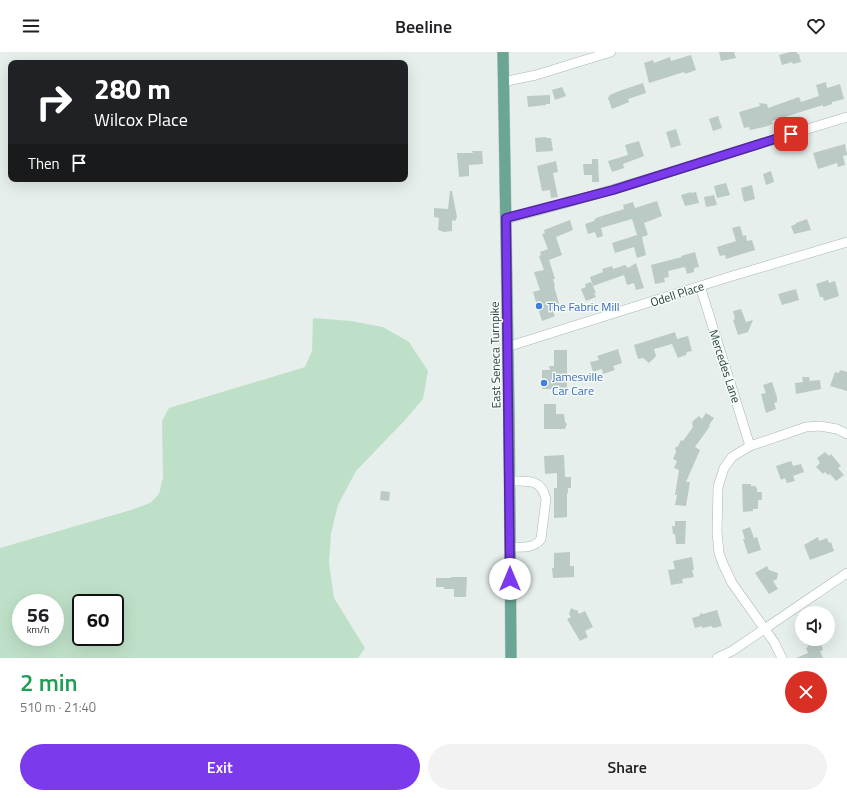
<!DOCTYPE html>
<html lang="en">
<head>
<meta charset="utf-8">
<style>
  :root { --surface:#fff; --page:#f2f2f2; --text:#202124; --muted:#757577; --accent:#7c3aed }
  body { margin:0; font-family:"Titillium Web",sans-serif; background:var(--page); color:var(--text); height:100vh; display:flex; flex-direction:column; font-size:15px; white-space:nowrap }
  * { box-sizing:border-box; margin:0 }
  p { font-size:13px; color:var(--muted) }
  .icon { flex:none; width:22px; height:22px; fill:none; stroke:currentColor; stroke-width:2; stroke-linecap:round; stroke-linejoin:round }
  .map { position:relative; height:606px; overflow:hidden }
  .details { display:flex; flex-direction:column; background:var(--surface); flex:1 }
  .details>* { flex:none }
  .hud { position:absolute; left:8px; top:8px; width:400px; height:122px; border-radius:8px; box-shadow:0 4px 16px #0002; background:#202124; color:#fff; overflow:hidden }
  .tools { position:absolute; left:795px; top:554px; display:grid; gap:8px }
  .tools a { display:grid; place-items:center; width:40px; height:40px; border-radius:50%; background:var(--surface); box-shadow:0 4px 16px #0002; font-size:20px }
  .speed { position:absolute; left:12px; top:542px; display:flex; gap:8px; font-size:20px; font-weight:700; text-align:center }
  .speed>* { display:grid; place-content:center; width:52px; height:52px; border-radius:50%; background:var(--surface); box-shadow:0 4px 16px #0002; line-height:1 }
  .speed small { font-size:10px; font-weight:400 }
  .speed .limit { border:2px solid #111; border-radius:6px; background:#fff; color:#111 }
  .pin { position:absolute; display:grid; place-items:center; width:34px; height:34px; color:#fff; margin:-17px; border-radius:8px; box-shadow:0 2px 6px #0006 }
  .me { position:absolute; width:44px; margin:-22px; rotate:0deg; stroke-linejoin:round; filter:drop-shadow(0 0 3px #0008) }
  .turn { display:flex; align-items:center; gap:14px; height:84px; padding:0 20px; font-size:18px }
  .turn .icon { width:52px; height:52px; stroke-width:2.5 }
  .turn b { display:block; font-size:28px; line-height:34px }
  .then { display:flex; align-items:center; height:38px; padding:0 20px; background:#0003; gap:8px; font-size:15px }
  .round { display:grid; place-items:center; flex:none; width:42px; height:42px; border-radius:21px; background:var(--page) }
  .overview { display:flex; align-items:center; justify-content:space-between; height:68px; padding:0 20px }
  h1 { font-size:24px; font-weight:600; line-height:30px; color:#1e9e55 }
  .primary-button { display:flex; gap:8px; margin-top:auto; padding:8px 20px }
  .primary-button a { flex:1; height:46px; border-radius:24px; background:var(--accent); color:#fff; font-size:16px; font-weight:600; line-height:46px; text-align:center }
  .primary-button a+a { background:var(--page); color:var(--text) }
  header { display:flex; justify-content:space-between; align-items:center; height:52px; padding:0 20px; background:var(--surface); font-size:18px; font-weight:600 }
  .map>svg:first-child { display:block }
</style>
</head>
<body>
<header><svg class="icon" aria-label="menu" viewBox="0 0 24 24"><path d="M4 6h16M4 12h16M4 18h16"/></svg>Beeline<svg class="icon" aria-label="heart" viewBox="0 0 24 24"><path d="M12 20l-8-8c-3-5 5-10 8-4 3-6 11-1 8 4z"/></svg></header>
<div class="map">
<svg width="847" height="606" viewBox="0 0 847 606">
  <rect width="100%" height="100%" fill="#e6efeb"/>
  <path fill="#bfe0c8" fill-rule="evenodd" d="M 313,266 L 351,269 L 383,275 L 409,290 L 428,319 L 423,347 L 406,367 L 356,419 L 338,453 L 331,481 L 329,511 L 334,546 L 365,596 L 358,606 L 0,606 L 0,496 L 131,458 L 150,451 L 159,442 L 163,425 L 162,369 L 169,356 L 305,315 L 312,299 ZM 21,551 L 55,551 L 55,585 L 21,585 ZM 81,551 L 115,551 L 115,585 L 81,585 Z"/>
  <g fill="#bbcac4">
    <path d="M 719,0 L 734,0 L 736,6 L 721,9 Z"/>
    <path d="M 790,0 L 797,0 L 797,2 L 799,2 L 801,10 L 793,12 L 792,10 L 782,13 L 779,3 Z"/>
    <path d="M 691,3 L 696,18 L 685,22 L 684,20 L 649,31 L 644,11 L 653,8 L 654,11 L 670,5 L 671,9 Z"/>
    <path d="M 826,30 L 827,36 L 840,32 L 844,47 L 832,50 L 832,52 L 823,55 L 823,53 L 772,69 L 773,72 L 764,75 L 750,78 L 749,75 L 744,76 L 739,60 L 760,54 L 759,51 L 767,52 L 768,56 L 799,45 L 801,50 L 819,44 L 816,33 Z"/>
    <path d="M 643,31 L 646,41 L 628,47 L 629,50 L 612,57 L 608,46 L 610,43 L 619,39 Z"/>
    <path d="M 562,35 L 566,44 L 555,48 L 552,38 Z"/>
    <path d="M 550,43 L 550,52 L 546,52 L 546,53 L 528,55 L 527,44 Z"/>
    <path d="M 718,64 L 722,76 L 713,79 L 709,67 Z"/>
    <path d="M 676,77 L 681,93 L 671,96 L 666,80 Z"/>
    <path d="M 546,85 L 546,86 L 551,86 L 553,99 L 536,100 L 535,86 Z"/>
    <path d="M 639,89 L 644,104 L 623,112 L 624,116 L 612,120 L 608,109 L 628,103 L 625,93 Z"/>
    <path d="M 845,92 L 847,103 L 843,104 L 845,113 L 838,115 L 837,111 L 818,117 L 813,101 Z"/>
    <path d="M 472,99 L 482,99 L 483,112 L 469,113 L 469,124 L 459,125 L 457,101 L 473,101 Z"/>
    <path d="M 592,107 L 598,107 L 599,130 L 592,130 L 592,123 L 584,123 L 583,112 L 592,112 Z"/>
    <path d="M 556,109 L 558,120 L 553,121 L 558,145 L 551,146 L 550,138 L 542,139 L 537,114 Z"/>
    <path d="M 771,119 L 774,130 L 766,133 L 763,122 Z"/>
    <path d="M 726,131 L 730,143 L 717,146 L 714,134 Z"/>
    <path d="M 752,133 L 755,147 L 744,150 L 741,136 Z"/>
    <path d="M 450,139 L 452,139 L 457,165 L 455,169 L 452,168 L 452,179 L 444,180 L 438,178 L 439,166 L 434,165 L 434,156 L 448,157 Z"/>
    <path d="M 691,140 L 691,141 L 696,140 L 699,151 L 685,154 L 681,143 Z"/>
    <path d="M 714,143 L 717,153 L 706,155 L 704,145 Z"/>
    <path d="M 657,149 L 662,164 L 644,171 L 648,183 L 642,185 L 646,203 L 637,206 L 634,195 L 615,201 L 612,191 L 637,183 L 632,167 L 601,176 L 603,184 L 597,186 L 595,180 L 588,182 L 585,172 L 594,169 L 596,166 L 605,163 L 624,157 L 623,153 L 633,150 L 635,156 Z"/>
    <path d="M 807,167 L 811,178 L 794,182 L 791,174 L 796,172 L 796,171 Z"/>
    <path d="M 570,168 L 573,178 L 556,185 L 562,203 L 549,208 L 555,227 L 553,227 L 555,234 L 554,234 L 560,255 L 552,257 L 555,264 L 553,265 L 542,269 L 533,240 L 540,238 L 534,220 L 544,218 L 539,204 L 541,203 L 540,200 L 548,197 L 542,182 L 545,181 L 544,178 Z"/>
    <path d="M 740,174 L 743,184 L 746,183 L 747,189 L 752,188 L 755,198 L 726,207 L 725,203 L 720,204 L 719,202 L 717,195 L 736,189 L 732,176 Z"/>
    <path d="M 695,200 L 699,215 L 694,216 L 694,220 L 687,222 L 685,215 L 668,219 L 669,225 L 664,226 L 665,230 L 655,232 L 651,213 L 682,205 L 681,204 Z"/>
    <path d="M 636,211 L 644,236 L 636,238 L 634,231 L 627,233 L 624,223 L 593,234 L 590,225 L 603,220 L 602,217 L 612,214 L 613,217 L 625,213 L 628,216 Z"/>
    <path d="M 828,228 L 829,231 L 835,229 L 839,244 L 824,249 L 823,245 L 820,245 L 816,232 Z"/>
    <path d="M 591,230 L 596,241 L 594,241 L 596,245 L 586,249 L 581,237 L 586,235 L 585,232 Z"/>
    <path d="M 796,237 L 799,248 L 782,253 L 778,242 Z"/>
    <path d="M 741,257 L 746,270 L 753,268 L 748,280 L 738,283 L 733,268 L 735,267 L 733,259 Z"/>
    <path d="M 675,280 L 677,287 L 688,284 L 692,299 L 687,300 L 686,303 L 678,306 L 672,292 L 654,297 L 656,304 L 649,311 L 643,306 L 638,307 L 634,293 Z"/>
    <path d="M 618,297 L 622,311 L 613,314 L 615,318 L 603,322 L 602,317 L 593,320 L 590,310 L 599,308 L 597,304 Z"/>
    <path d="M 554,298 L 567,298 L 567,337 L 542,337 L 542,318 L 550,318 L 549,314 L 554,314 Z"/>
    <path d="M 841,318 L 847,320 L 847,339 L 830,334 L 835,320 L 838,321 Z"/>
    <path d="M 802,325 L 809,325 L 810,329 L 820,328 L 821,337 L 796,342 L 795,331 L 803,330 Z"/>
    <path d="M 772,330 L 777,345 L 777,350 L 774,351 L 776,357 L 766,361 L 761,342 L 766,341 L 763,333 Z"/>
    <path d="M 544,352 L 556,352 L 556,362 L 564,362 L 565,370 L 567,372 L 565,377 L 544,377 Z"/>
    <path d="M 706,361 L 714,366 L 709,373 L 710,374 L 695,395 L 700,398 L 686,430 L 690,430 L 686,454 L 675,453 L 677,443 L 675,443 L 679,418 L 674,416 L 677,409 L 673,407 L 676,400 L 675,396 L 678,394 L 681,388 L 683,389 L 693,375 L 692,371 L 694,368 L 699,364 L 702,367 Z"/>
    <path d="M 825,400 L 829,404 L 831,402 L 841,414 L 838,416 L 844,423 L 836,429 L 830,422 L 828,423 L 825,420 L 823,422 L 816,415 L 820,411 L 817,406 Z"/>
    <path d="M 564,403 L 565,425 L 571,425 L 571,436 L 568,436 L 568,441 L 567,441 L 567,465 L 554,466 L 554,436 L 557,436 L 557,421 L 545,422 L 544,404 Z"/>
    <path d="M 791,409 L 793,414 L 801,412 L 804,420 L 793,424 L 795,429 L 787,431 L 785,426 L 781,428 L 776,414 Z"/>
    <path d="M 742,432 L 751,432 L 751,434 L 755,434 L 757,436 L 757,440 L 762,440 L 762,448 L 758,448 L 758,457 L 753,457 L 753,459 L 743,460 Z"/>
    <path d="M 381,439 L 390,440 L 389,449 L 380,448 Z"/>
    <path d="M 675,469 L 686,469 L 685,492 L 676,492 L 675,482 L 673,482 L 672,474 L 675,474 Z"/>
    <path d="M 750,475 L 754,486 L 757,485 L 761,498 L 748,502 L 743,487 L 745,487 L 742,478 Z"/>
    <path d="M 818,485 L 819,489 L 827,486 L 829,491 L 831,490 L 834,499 L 810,508 L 804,493 Z"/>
    <path d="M 570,500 L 570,514 L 574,514 L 574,525 L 553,526 L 552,516 L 554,516 L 554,501 Z"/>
    <path d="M 692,505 L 694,518 L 692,518 L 694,525 L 682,527 L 683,531 L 671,533 L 668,518 L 675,517 L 673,509 Z"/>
    <path d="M 767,514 L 769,518 L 778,521 L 777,527 L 773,529 L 778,537 L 769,542 L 755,521 Z"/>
    <path d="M 451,525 L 467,525 L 466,545 L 454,545 L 454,537 L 444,537 L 444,535 L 436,535 L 436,526 L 451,526 Z"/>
    <path d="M 571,556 L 575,558 L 577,558 L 579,562 L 585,559 L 593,575 L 585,579 L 588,585 L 580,589 L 567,567 L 571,565 L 569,562 Z"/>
    <path d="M 717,558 L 722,574 L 713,576 L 712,574 L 702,576 L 702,574 L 695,576 L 692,566 L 699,564 L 701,561 L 703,562 Z"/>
    <path d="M 805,587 L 814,587 L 817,593 L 821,592 L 823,598 L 820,599 L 823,606 L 796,606 L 808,601 L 806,596 L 808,595 Z"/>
  </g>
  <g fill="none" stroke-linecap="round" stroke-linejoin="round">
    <g stroke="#a8b8b2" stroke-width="10">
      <g id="minor">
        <path d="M 503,30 L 536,23 L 611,0"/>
        <path d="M 506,167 C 621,138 733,99 847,65"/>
        <path d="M 700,234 L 750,394"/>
        <path d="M 507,295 L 729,225 L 847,190"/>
        <path d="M 510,429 C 527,429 541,426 546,447 L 541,487 C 534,497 521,495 510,495"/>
        <path d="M 717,606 L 732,599 L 847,521"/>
        <path d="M 782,606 L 774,590 L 732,531 L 723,512 L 719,501 L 717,480 L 718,435 L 724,416 L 732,405 L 750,394 L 806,375 L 820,374 L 837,377 L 847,382"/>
      </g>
    </g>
    <g stroke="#c2cac8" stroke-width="12">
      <path id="major" d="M 503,0 L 509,362 L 511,606"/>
    </g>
    <use href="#minor" stroke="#fff" stroke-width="9"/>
    <use href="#major" stroke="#6aa596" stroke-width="11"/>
  </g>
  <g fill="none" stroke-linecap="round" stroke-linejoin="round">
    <g stroke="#51269a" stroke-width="10">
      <path id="route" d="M 510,527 L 506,166 L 613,138 L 791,82"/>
    </g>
    <use href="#route" stroke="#7c3aed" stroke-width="7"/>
  </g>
  <g fill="#3f7fe0" stroke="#f7fbf9" stroke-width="1.5">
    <circle cx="539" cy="254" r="4"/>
    <circle cx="544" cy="331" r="4"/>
  </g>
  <g text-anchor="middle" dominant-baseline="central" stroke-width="3" stroke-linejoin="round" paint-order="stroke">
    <g font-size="12" fill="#24423a" stroke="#f7fbf9">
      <text transform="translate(677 242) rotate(-18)">Odell Place</text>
      <text transform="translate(495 303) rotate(-91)">East Seneca Turnpike</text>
      <text transform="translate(725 314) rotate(72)">Mercedes Lane</text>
    </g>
    <g font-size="12" fill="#366cbe" stroke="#f7fbf9" text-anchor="start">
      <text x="547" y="254">The Fabric Mill</text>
      <text x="552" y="324">Jamesville<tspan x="552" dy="14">Car Care</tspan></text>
    </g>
  </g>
</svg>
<div class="tools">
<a><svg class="icon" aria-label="sound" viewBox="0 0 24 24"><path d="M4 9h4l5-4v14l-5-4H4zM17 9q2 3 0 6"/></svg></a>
</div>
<div class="speed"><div>56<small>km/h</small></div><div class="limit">60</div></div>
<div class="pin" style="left:791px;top:82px;background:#d93025"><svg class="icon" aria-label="arrive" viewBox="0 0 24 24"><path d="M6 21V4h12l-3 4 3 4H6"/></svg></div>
<svg class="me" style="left:510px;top:527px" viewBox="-20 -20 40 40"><circle r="19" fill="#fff"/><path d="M0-13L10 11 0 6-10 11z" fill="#7c3aed"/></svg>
<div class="hud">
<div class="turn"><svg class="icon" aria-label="right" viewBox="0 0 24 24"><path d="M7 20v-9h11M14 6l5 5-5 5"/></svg><div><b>280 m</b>Wilcox Place</div></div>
<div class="then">Then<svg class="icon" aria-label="arrive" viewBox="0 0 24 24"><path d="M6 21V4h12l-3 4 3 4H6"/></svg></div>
</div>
</div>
<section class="details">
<div class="overview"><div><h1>2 min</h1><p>510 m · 21:40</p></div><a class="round" style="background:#d93025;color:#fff"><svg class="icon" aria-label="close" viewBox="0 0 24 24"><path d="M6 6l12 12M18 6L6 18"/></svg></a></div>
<div class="primary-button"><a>Exit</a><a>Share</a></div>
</section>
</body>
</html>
